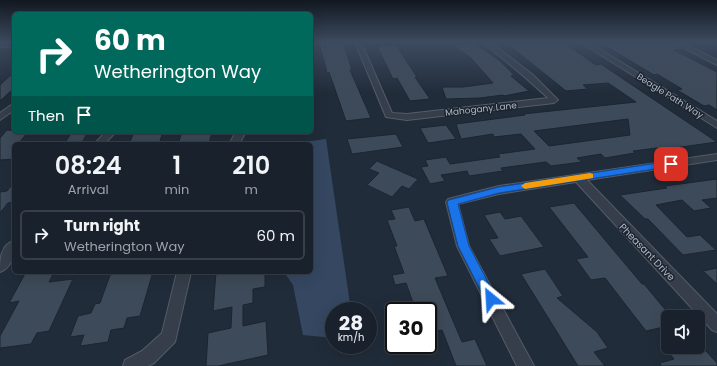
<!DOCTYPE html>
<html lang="en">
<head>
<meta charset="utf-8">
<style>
  :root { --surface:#19212c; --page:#262e38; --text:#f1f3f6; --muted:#9fa3a9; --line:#373e48 }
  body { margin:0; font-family:Poppins,sans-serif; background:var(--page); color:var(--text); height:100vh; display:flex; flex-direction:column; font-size:15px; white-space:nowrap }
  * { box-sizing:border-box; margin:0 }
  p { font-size:13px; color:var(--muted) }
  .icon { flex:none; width:22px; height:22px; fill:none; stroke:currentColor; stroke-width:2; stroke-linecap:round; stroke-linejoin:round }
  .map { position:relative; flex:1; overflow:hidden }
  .side { position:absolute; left:12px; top:142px; width:301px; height:132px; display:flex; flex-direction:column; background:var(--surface); border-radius:6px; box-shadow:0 4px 16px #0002,0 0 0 1px var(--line) }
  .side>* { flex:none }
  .banner { position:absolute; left:12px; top:12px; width:301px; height:122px; border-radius:6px; box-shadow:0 4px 16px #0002,0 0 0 1px var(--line); background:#00695c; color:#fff; overflow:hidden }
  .controls { position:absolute; left:661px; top:310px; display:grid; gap:8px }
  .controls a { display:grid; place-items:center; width:44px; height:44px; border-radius:6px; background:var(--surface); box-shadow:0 4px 16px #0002,0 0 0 1px var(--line); font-size:20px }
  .speed { position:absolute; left:325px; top:302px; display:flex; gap:8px; font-size:20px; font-weight:700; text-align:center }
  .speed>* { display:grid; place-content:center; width:52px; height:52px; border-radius:50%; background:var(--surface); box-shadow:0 4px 16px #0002,0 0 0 1px var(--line); line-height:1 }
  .speed small { font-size:10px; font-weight:400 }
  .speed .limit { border:2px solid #111; border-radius:6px; background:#fff; color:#111 }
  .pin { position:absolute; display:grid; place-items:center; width:34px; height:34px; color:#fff; margin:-17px; border-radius:8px; box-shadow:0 2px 6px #0006 }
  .me { position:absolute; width:44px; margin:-22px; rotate:333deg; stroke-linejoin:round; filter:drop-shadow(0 0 3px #0008) }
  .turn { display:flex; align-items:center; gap:14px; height:84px; padding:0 16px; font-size:18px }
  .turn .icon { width:52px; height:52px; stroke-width:2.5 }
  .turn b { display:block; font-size:28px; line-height:34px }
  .then { display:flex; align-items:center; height:38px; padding:0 16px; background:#0003; gap:8px; font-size:15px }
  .eta { display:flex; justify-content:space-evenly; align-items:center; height:68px; text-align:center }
  .eta b { font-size:24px; font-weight:600; line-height:28px }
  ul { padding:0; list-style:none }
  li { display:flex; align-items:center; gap:12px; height:50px; margin:0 8px 6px; padding:0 8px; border:2px solid var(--line); border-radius:6px }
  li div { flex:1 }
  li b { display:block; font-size:15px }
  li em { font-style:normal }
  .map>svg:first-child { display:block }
</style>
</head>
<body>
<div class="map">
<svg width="717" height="366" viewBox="0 0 717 366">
  <rect width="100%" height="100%" fill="#212c3a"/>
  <path fill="#354761" d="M 326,139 L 351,311 L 334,311 L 334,338 L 303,335 L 293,285 L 284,272 L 311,272 L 311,144 L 304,144 L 304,142 Z"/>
  <g fill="#3d4a59" stroke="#1c2531" fill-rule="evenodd">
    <path d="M 319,42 L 343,42 L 352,70 L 350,70 L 371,118 L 346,121 L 329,72 L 327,73 Z"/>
    <path d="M 473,42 L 499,60 L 514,75 L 511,76 L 529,91 L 504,96 L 503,95 L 480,98 L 446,99 L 442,87 L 463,87 L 493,83 L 471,58 L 453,45 Z"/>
    <path d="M 505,42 L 563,42 L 596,65 L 601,64 L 717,142 L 660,150 L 657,148 L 633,151 L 635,153 L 605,158 L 601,154 L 577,158 L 582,162 L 551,166 L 546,162 L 501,168 L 503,171 L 469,176 L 467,171 L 441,175 L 445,181 L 430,184 L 421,167 L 428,166 L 425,160 L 446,157 L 450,164 L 500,157 L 498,154 L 535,149 L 521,134 L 494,137 L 493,134 L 461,139 L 456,124 L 525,115 L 523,114 L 636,102 L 608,83 L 583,85 L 588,89 L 566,91 ZM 628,119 L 630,135 L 549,146 L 534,131 Z"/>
    <path d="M 599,42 L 620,44 L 635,42 L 639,44 L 672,42 L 684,49 L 674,50 L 717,72 L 717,110 L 709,105 L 704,106 L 677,90 L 682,89 L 657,74 L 654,75 Z"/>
    <path d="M 396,45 L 417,77 L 415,77 L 430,99 L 410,101 L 397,78 L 393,79 L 377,46 Z"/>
    <path d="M 14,72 L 14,90 L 11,91 L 0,101 L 0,85 Z"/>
    <path d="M 446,125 L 456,139 L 428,143 L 420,128 Z"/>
    <path d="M 7,130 L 28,132 L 18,144 L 14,144 L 14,159 L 0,160 L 0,138 Z"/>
    <path d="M 72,132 L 88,132 L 81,144 L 64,144 Z"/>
    <path d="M 134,132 L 163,132 L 159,144 L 129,144 Z"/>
    <path d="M 182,132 L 212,132 L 209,144 L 178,144 Z"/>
    <path d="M 396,134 L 403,147 L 352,154 L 347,139 Z"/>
    <path d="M 377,161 L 418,179 L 409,189 L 402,186 L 392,197 L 367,185 L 379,173 L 369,169 Z"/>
    <path d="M 717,179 L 717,198 L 702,200 L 711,208 L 694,211 L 682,200 L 656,205 L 687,237 L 700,235 L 716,250 L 683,255 L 648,219 L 645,219 L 620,195 L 667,188 L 665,186 Z"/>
    <path d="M 14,182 L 14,202 L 8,203 L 0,213 L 0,192 L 7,191 Z"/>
    <path d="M 574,203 L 642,284 L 644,284 L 668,313 L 668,326 L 646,331 L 605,278 L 591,280 L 576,259 L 588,257 L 549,207 Z"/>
    <path d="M 409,207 L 415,221 L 424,219 L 448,276 L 435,278 L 462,342 L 475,339 L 487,366 L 456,366 L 442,330 L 428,333 L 428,311 L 416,311 L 406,283 L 395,285 L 392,275 L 404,273 L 394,246 L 397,246 L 387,220 L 395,219 L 391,210 Z"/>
    <path d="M 500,212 L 505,219 L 521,216 L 544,247 L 500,256 L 489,239 L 498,238 L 484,215 Z"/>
    <path d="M 717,268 L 717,284 L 703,271 Z"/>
    <path d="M 545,269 L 563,296 L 557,298 L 597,332 L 608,348 L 594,352 L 605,366 L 578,366 L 521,274 Z"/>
    <path d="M 26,272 L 54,272 L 49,282 L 73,279 L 49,331 L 37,333 L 31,344 L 0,348 L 0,336 L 19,301 L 9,303 Z"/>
    <path d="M 122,272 L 153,272 L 140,316 L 127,318 L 124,328 L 111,330 L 108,342 L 80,346 L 84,335 L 70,337 L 78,316 L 91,313 L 95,304 L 100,303 L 110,275 Z"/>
    <path d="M 216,272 L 265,272 L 265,287 L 253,289 L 253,303 L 243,305 L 243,326 L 266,321 L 268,355 L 218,366 L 206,366 L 208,333 L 231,328 L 232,307 L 213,311 Z"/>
    <path d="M 664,347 L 690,347 L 695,353 L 706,351 L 717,363 L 717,366 L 661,366 L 660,363 L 674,359 Z"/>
  </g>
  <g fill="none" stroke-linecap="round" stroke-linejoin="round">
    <g stroke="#535c68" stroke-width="2">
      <g id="street">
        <path d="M 355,42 L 361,42 L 392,113 L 407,114 L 548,98 L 527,79 L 483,42 L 490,42 L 533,75 L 558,100 L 554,103 L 407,120 L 386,117 Z"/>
        <path d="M 580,42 L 588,42 L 717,121 L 717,128 Z"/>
        <path d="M 673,42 L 681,42 L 717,60 L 717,65 Z"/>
        <rect x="0" y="43" width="14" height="4"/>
        <path d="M 14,103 L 14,110 L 0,120 L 0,113 Z"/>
        <path d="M 106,132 L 116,132 L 104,144 L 94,144 Z"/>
        <path d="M 236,132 L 246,132 L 239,144 L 229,144 Z"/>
        <path d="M 717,154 L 717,160 L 587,180 L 717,314 L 717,332 L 712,330 L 576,182 L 499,194 L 458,204 L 469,246 L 534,366 L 517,366 L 457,246 L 446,202 L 448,199 L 499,186 Z"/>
        <path d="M 14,241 C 14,253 13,267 0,272 C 0,260 0,245 14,241 Z"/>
        <path d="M 177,272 L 191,272 L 175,342 L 154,363 L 148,366 L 123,366 L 125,360 L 142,351 L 162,333 Z"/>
      </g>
    </g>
    <use href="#street" fill="#353e4a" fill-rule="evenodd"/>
  </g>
  <linearGradient id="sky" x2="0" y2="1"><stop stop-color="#121820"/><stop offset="0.45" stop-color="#3d4b60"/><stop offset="1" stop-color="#3d4b60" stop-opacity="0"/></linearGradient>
  <rect width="717" height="93" fill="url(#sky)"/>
  <path fill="#1a73e8" stroke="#114b97" d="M 671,161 L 674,162 L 674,166 L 499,193 L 458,204 L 469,246 L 497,299 L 495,303 L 491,305 L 487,303 L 458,246 L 447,202 L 449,200 L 499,187 Z"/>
  <path fill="#f59e0b" d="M 590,173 L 593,174 L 593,178 L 525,189 L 521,186 L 525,183 Z"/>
  <g text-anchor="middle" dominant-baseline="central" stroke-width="3" stroke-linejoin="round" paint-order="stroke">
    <g font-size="9" fill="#b0b9c6" stroke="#1a232e">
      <text transform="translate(670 96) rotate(32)">Beagle Path Way</text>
      <text transform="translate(481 109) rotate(-6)">Mahogany Lane</text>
    </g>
    <g font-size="10" fill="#b0b9c6" stroke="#1a232e">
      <text transform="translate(647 252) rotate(46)">Pheasant Drive</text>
    </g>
  </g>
</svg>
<div class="controls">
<a><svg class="icon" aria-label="sound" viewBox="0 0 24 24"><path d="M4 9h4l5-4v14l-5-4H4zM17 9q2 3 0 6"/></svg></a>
</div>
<div class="speed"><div>28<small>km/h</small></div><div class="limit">30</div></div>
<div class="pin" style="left:671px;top:164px;background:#d93025"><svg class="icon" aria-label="arrive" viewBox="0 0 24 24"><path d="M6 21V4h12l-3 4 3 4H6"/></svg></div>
<svg class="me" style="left:491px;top:299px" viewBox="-20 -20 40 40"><path d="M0-17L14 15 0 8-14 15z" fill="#1a73e8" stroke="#fff" stroke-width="4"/></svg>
<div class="banner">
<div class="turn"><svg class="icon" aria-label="right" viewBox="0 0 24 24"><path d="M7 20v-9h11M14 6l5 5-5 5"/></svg><div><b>60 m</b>Wetherington Way</div></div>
<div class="then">Then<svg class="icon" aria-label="arrive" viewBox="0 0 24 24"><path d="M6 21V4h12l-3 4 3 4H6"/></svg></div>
</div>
<section class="side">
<div class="eta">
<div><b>08:24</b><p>Arrival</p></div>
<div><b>1</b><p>min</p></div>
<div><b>210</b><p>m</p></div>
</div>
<ul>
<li><svg class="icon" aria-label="right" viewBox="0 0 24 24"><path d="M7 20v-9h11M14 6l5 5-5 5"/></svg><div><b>Turn right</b><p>Wetherington Way</p></div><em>60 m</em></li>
</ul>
</section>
</div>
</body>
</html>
